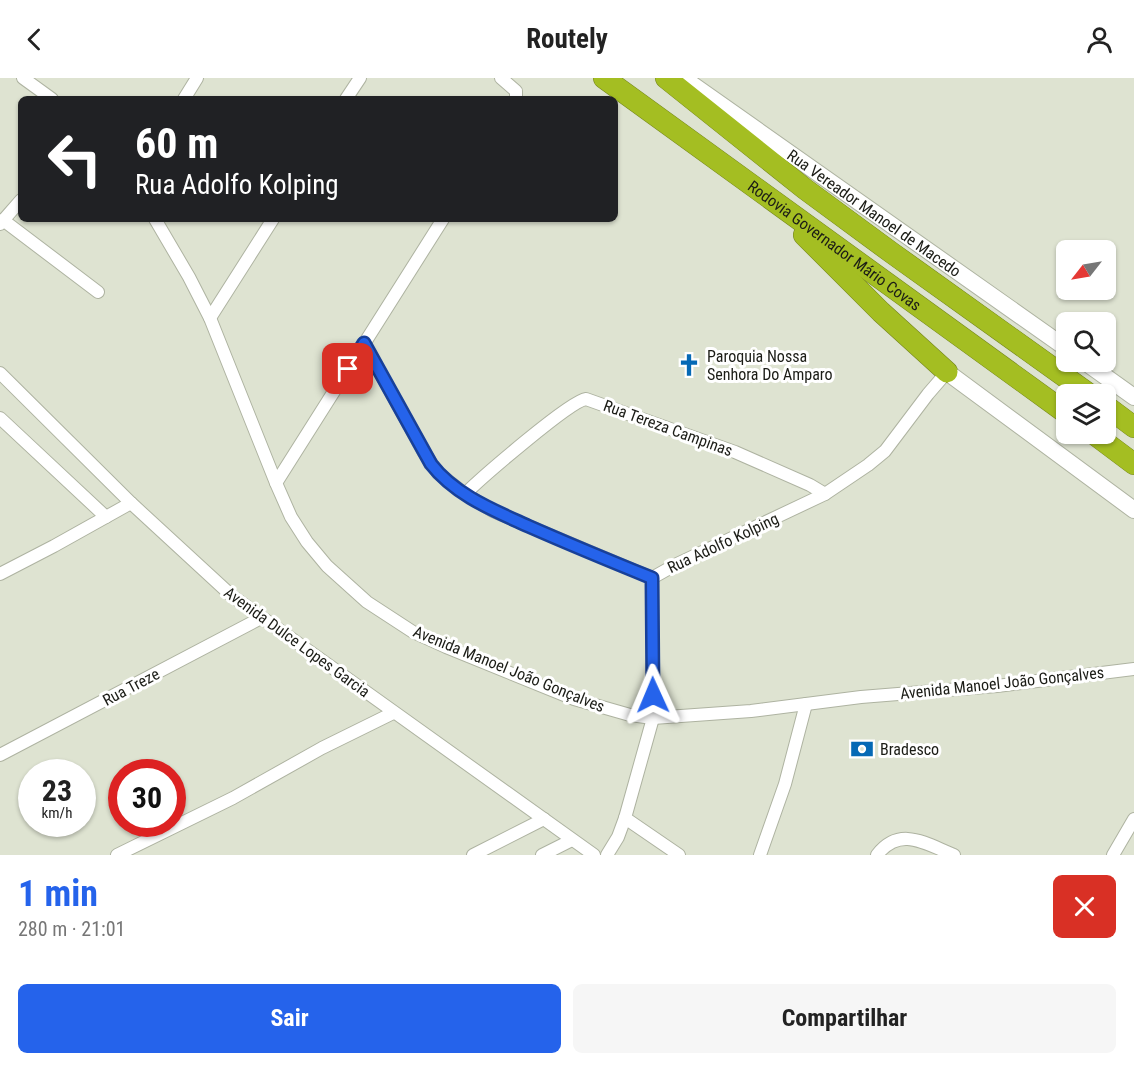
<!DOCTYPE html>
<html lang="pt">
<head>
<meta charset="utf-8">
<style>
  :root { --surface:#fff; --page:#f6f6f6; --text:#222; --muted:#767676; --accent:#2563eb }
  body { margin:0; font-family:"Roboto Condensed",sans-serif; background:var(--page); color:var(--text); height:100vh; display:flex; flex-direction:column; font-size:22px; white-space:nowrap }
  * { box-sizing:border-box; margin:0 }
  p { font-size:20px; color:var(--muted) }
  .icon { flex:none; width:33px; height:33px; fill:none; stroke:currentColor; stroke-width:2; stroke-linecap:round; stroke-linejoin:round }
  .map { position:relative; height:777px; overflow:hidden }
  .panel { display:flex; flex-direction:column; background:var(--surface); flex:1 }
  .panel>* { flex:none }
  .top-card { position:absolute; left:18px; top:18px; width:600px; height:126px; border-radius:9px; box-shadow:0 2px 4px #0004; background:#202124; color:#fff; overflow:hidden }
  .needle { width:39px; rotate:239deg }
  .buttons { position:absolute; left:1056px; top:162px; display:grid; gap:12px }
  .buttons a { display:grid; place-items:center; width:60px; height:60px; border-radius:9px; background:var(--surface); box-shadow:0 2px 4px #0004; font-size:30px }
  .speed { position:absolute; left:18px; top:681px; display:flex; gap:12px; font-size:30px; font-weight:700; text-align:center }
  .speed>* { display:grid; place-content:center; width:78px; height:78px; border-radius:50%; background:var(--surface); box-shadow:0 2px 4px #0004; line-height:1 }
  .speed small { font-size:15px; font-weight:400 }
  .speed .limit { border:9px solid #d22; background:#fff; color:#111 }
  .pin { position:absolute; display:grid; place-items:center; width:51px; height:51px; color:#fff; margin:-26px; border-radius:12px; box-shadow:0 3px 9px #0006 }
  .me { position:absolute; width:66px; margin:-33px; rotate:359deg; stroke-linejoin:round; filter:drop-shadow(0 0 4px #0008) }
  .turn { display:flex; align-items:center; gap:21px; height:126px; padding:0 18px; font-size:27px }
  .turn .icon { width:78px; height:78px; stroke-width:2.5 }
  .turn b { display:block; font-size:42px; line-height:51px }
  .round { display:grid; place-items:center; flex:none; width:63px; height:63px; border-radius:9px; background:var(--page) }
  .headline { display:flex; align-items:center; justify-content:space-between; height:102px; padding:0 18px }
  h1 { font-size:36px; font-weight:700; line-height:45px; color:var(--accent) }
  .cta { display:flex; gap:12px; margin-top:auto; padding:12px 18px }
  .cta a { flex:1; height:69px; border-radius:9px; background:var(--accent); color:#fff; font-size:24px; font-weight:700; line-height:69px; text-align:center }
  .cta a+a { background:var(--page); color:var(--text) }
  header { display:flex; justify-content:space-between; align-items:center; height:78px; padding:0 18px; background:var(--surface); font-size:27px; font-weight:700 }
  .map>svg:first-child { display:block }
</style>
</head>
<body>
<header><svg class="icon" aria-label="back" viewBox="0 0 24 24"><path d="M15 5l-7 7 7 7"/></svg>Routely<svg class="icon" aria-label="person" viewBox="0 0 24 24"><circle cx="12" cy="8" r="4"/><path d="M4 21q1-7 8-7t8 7"/></svg></header>
<div class="map">
<svg width="1134" height="777" viewBox="0 0 1134 777">
  <rect width="100%" height="100%" fill="#dee3d1"/>
  <g fill="none" stroke-linecap="round" stroke-linejoin="round">
    <g stroke="#aeb3a1" stroke-width="14">
      <g id="street">
        <path d="M 23,0 L 52,21"/>
        <path d="M 501,0 L 516,13 L 516,21"/>
        <path d="M 184,21 L 197,0"/>
        <path d="M 346,21 L 360,0"/>
        <path d="M 155,141 L 189,199 L 210,240 L 276,405 L 291,439 L 307,464 L 327,488 L 367,524 L 413,554 L 446,569 L 574,621 L 630,637 L 653,640 L 751,633 L 861,619 L 997,608 L 1134,591"/>
        <path d="M 3,142 L 98,214"/>
        <path d="M 0,146 L 21,122"/>
        <path d="M 210,240 L 273,141"/>
        <path d="M 364,265 L 423,373 L 438,395 L 465,416 L 493,433 L 652,500"/>
        <path d="M 0,295 L 131,425 L 232,518 L 594,777"/>
        <path d="M 0,340 L 106,439"/>
        <path d="M 276,405 L 443,141"/>
        <path d="M 465,416 C 481,400 570,323 586,321 L 735,374 L 810,407 L 825,416"/>
        <path d="M 0,496 L 54,468 L 131,425"/>
        <path d="M 652,500 L 675,487 L 825,416 L 868,387 L 885,373 L 928,316 L 947,294"/>
        <path d="M 0,677 L 261,540"/>
        <path d="M 625,740 L 679,777"/>
        <path d="M 117,777 L 233,720 L 322,670 L 393,635"/>
        <path d="M 473,777 L 544,741"/>
        <path d="M 542,777 L 572,762"/>
        <path d="M 607,777 L 618,759 L 625,740 L 653,640 L 652,500"/>
        <path d="M 760,777 L 785,706 L 806,626"/>
        <path d="M 877,777 C 900,747 926,766 954,777"/>
        <path d="M 1113,777 L 1134,741"/>
      </g>
    </g>
    <g stroke="#aeb3a1" stroke-width="18">
      <g id="secondary">
        <path id="s1" d="M 683,0 L 1066,270"/>
        <path d="M 1085,284 L 1134,319"/>
        <path d="M 947,294 L 1134,432"/>
      </g>
    </g>
    <g stroke="#74851e" stroke-width="22">
      <g id="highway">
        <path id="s2" d="M 604,0 L 1066,335"/>
        <path d="M 666,0 L 805,111 L 892,175 L 1089,316"/>
        <path d="M 804,157 L 881,234 L 947,294"/>
        <path d="M 1106,328 L 1134,349"/>
        <path d="M 1094,356 L 1134,386"/>
      </g>
    </g>
    <use href="#street" stroke="#fff" stroke-width="12"/>
    <use href="#secondary" stroke="#fff" stroke-width="16"/>
    <use href="#highway" stroke="#a4be22" stroke-width="21"/>
  </g>
  <g fill="none" stroke-linecap="round" stroke-linejoin="round">
    <g stroke="#184099" stroke-width="15">
      <path id="route" d="M 348,291 L 364,265 L 431,386 C 455,417 493,432 528,448 C 569,466 610,483 652,500 L 653,617"/>
    </g>
    <use href="#route" stroke="#2563eb" stroke-width="10"/>
  </g>
  <defs>
    <g id="church-bare" transform="scale(1.8)"><path d="M-1.2-6h2.4v3.5h3.3v2.4h-3.3V6h-2.4V-.1h-3.3v-2.4h3.3Z" fill="#0569b5" stroke="#fff" stroke-width="2.5" paint-order="stroke"/></g>
    <g id="bank-bare" transform="scale(1.8)"><path d="M-6-4H6V4H-6ZM0-2.3a2.3 2.3 0 1 0 0 4.6a2.3 2.3 0 1 0 0-4.6Z" fill="#0569b5" stroke="#fff" stroke-width="2.5" paint-order="stroke"/></g>
  </defs>
  <g fill-rule="evenodd">
    <use href="#church-bare" x="689" y="287"/>
    <use href="#bank-bare" x="862" y="671"/>
  </g>
  <g text-anchor="middle" dominant-baseline="central" stroke-width="6" stroke-linejoin="round" paint-order="stroke">
    <g font-size="16" fill="#1b1c16" stroke="#fff">
      <text stroke="none"><textPath href="#s1" startOffset="234">Rua Vereador Manoel de Macedo</textPath></text>
      <text stroke="none"><textPath href="#s2" startOffset="285">Rodovia Governador Mário Covas</textPath></text>
      <text transform="translate(668 350) rotate(20)">Rua Tereza Campinas</text>
      <text transform="translate(723 465) rotate(-25)">Rua Adolfo Kolping</text>
      <text transform="translate(297 564) rotate(36)">Avenida Dulce Lopes Garcia</text>
      <text transform="translate(509 591) rotate(22)">Avenida Manoel João Gonçalves</text>
      <text transform="translate(1002 605) rotate(-6)">Avenida Manoel João Gonçalves</text>
      <text transform="translate(131 609) rotate(-28)">Rua Treze</text>
    </g>
    <g font-size="16" fill="#1b1c16" stroke="#fff" text-anchor="start">
      <text x="707" y="278">Paroquia Nossa<tspan x="707" dy="18">Senhora Do Amparo</tspan></text>
      <text x="880" y="671">Bradesco</text>
    </g>
  </g>
</svg>
<div class="buttons">
<a><svg class="needle" viewBox="-14 -14 28 28"><path d="M0-13l5 13h-10z" fill="#e53935"/><path d="M0 13l5-13h-10z" fill="#767676"/></svg></a>
<a><svg class="icon" aria-label="search" viewBox="0 0 24 24"><circle cx="10" cy="10" r="6"/><path d="M15 15l6 6"/></svg></a>
<a><svg class="icon" aria-label="layers" viewBox="0 0 24 24"><path d="M12 4l9 5-9 5-9-5zM3 14l9 5 9-5"/></svg></a>
</div>
<div class="speed"><div>23<small>km/h</small></div><div class="limit">30</div></div>
<div class="pin" style="left:348px;top:291px;background:#d93025"><svg class="icon" aria-label="arrive" viewBox="0 0 24 24"><path d="M6 21V4h12l-3 4 3 4H6"/></svg></div>
<svg class="me" style="left:653px;top:617px" viewBox="-20 -20 40 40"><path d="M0-17L14 15 0 8-14 15z" fill="#2563eb" stroke="#fff" stroke-width="4"/></svg>
<div class="top-card">
<div class="turn"><svg class="icon" aria-label="left" viewBox="0 0 24 24"><path d="M17 20v-9H6M10 6l-5 5 5 5"/></svg><div><b>60 m</b>Rua Adolfo Kolping</div></div>
</div>
</div>
<section class="panel">
<div class="headline"><div><h1>1 min</h1><p>280 m · 21:01</p></div><a class="round" style="background:#d93025;color:#fff"><svg class="icon" aria-label="close" viewBox="0 0 24 24"><path d="M6 6l12 12M18 6L6 18"/></svg></a></div>
<div class="cta"><a>Sair</a><a>Compartilhar</a></div>
</section>
</body>
</html>
